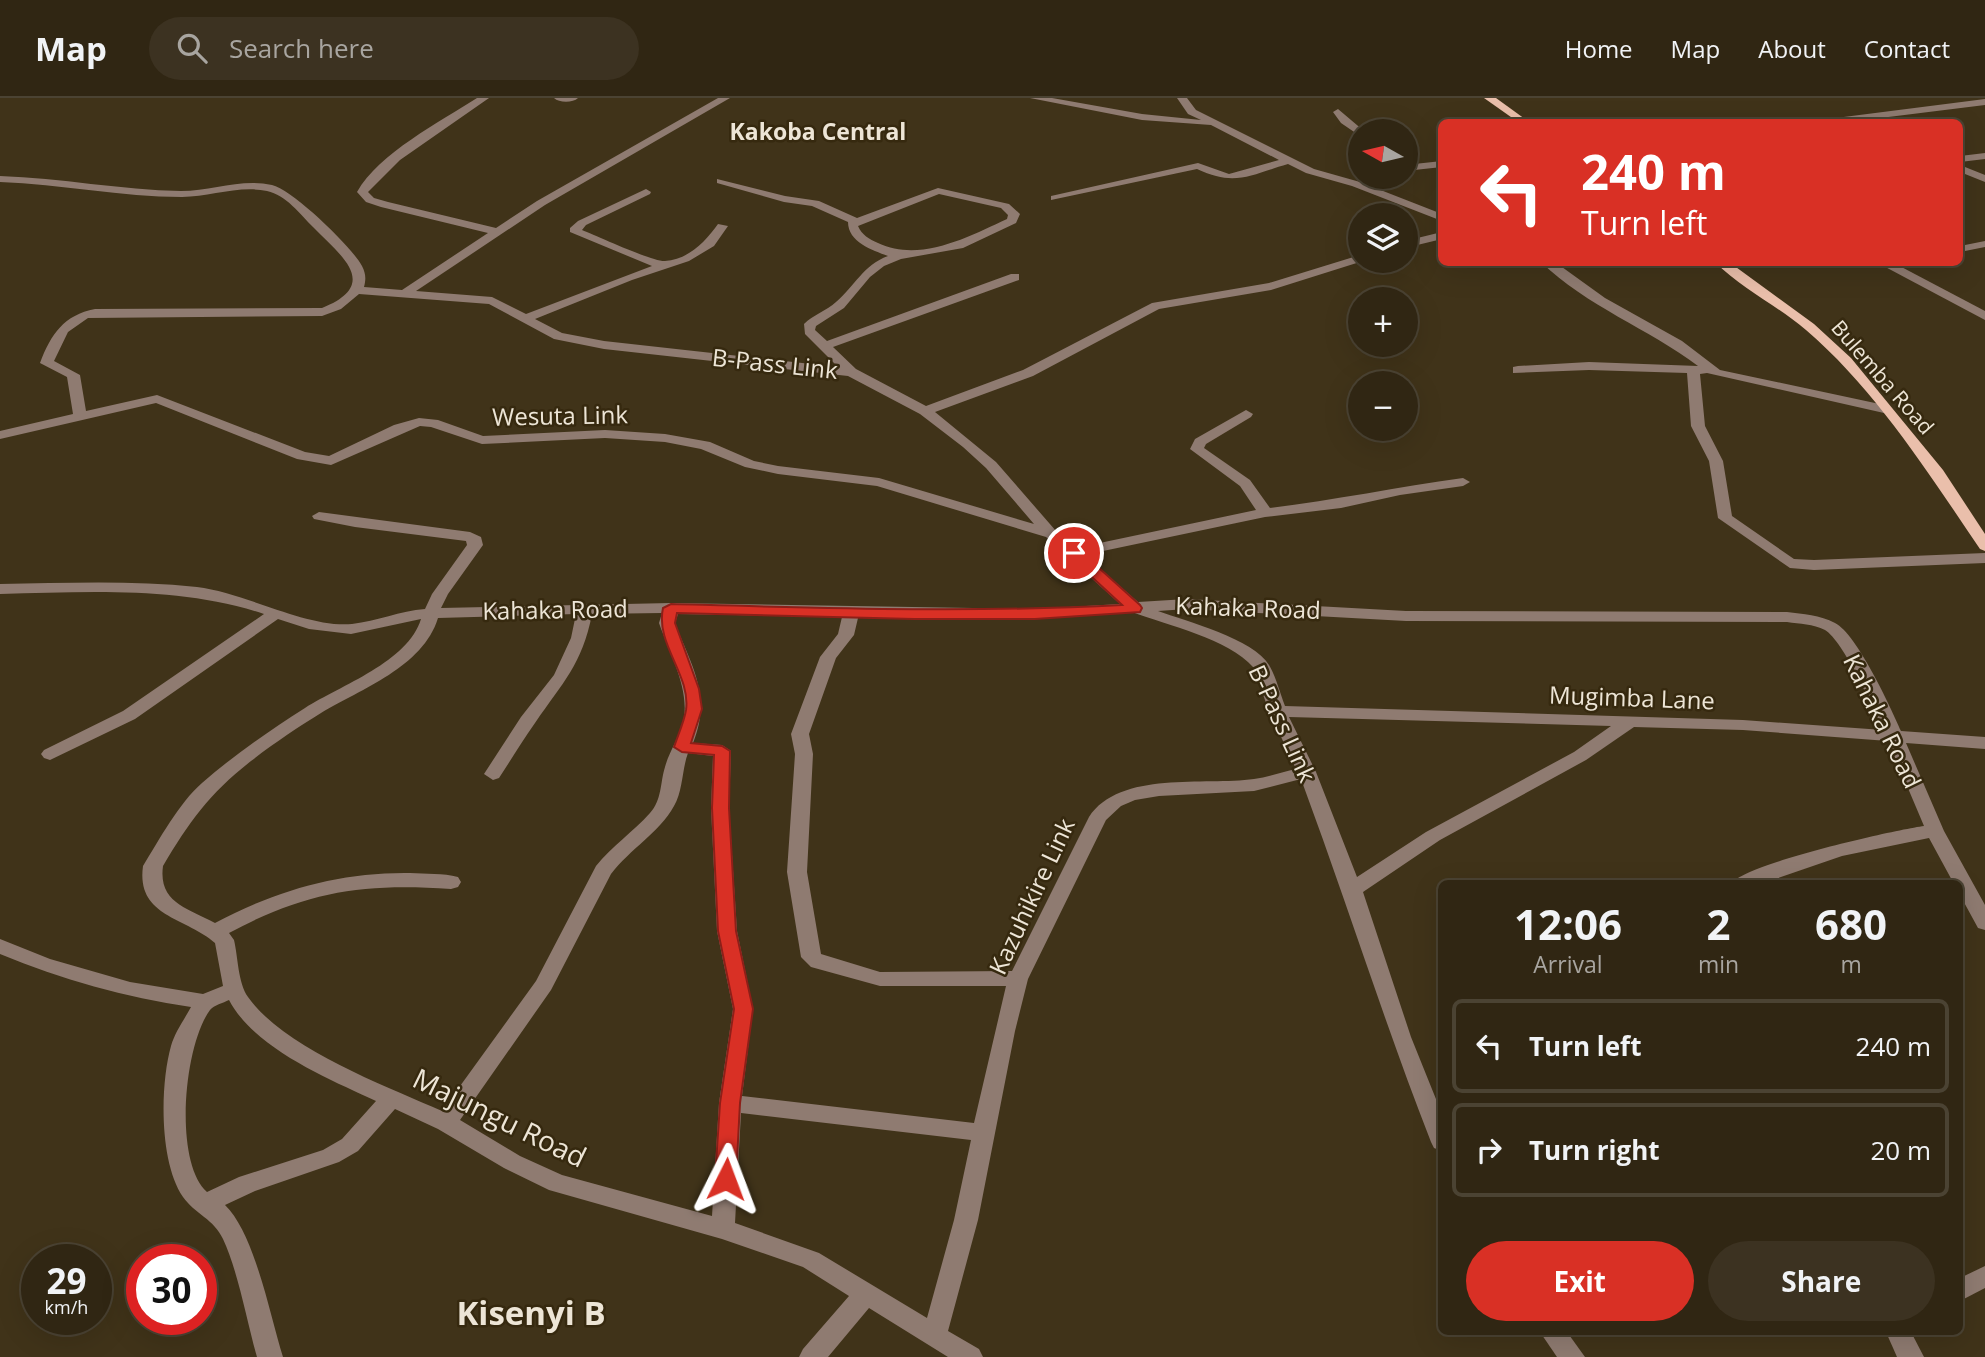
<!DOCTYPE html>
<html lang="en">
<head>
<meta charset="utf-8">
<style>
  :root { --surface:#302613; --page:#3c3221; --text:#f1f3f6; --muted:#a8a5a0; --line:#4b4333; --accent:#d93025 }
  body { margin:0; font-family:"Open Sans",sans-serif; background:var(--page); color:var(--text); height:100vh; display:flex; flex-direction:column; font-size:26px; white-space:nowrap }
  * { box-sizing:border-box; margin:0 }
  p { font-size:23px; color:var(--muted) }
  .icon { flex:none; width:38px; height:38px; fill:none; stroke:currentColor; stroke-width:2; stroke-linecap:round; stroke-linejoin:round }
  .map { position:relative; flex:1; overflow:hidden }
  .sheet { position:absolute; left:1438px; top:782px; width:525px; height:455px; display:flex; flex-direction:column; background:var(--surface); border-radius:10px; box-shadow:0 7px 28px #0002,0 0 0 2px var(--line) }
  .sheet>* { flex:none }
  .top-card { position:absolute; left:1438px; top:21px; width:525px; height:147px; border-radius:10px; box-shadow:0 7px 28px #0002,0 0 0 2px var(--line); background:#d93025; color:#fff; overflow:hidden }
  .needle { width:46px; rotate:278deg }
  .fabs { position:absolute; left:1348px; top:21px; display:grid; gap:14px }
  .fabs a { display:grid; place-items:center; width:70px; height:70px; border-radius:50%; background:var(--surface); box-shadow:0 7px 28px #0002,0 0 0 2px var(--line); font-size:35px }
  .speed { position:absolute; left:21px; top:1146px; display:flex; gap:14px; font-size:35px; font-weight:700; text-align:center }
  .speed>* { display:grid; place-content:center; width:91px; height:91px; border-radius:50%; background:var(--surface); box-shadow:0 7px 28px #0002,0 0 0 2px var(--line); line-height:1 }
  .speed small { font-size:18px; font-weight:400 }
  .speed .limit { border:10px solid #d22; background:#fff; color:#111 }
  .pin { position:absolute; display:grid; place-items:center; width:60px; height:60px; color:#fff; margin:-30px; border:4px solid #fff; border-radius:50%; box-shadow:0 2px 7px #0007 }
  .me { position:absolute; width:77px; margin:-38px; rotate:3deg; stroke-linejoin:round; filter:drop-shadow(0 0 5px #0008) }
  .turn { display:flex; align-items:center; gap:24px; height:147px; padding:0 28px; font-size:32px }
  .turn .icon { width:91px; height:91px; stroke-width:2.5 }
  .turn b { display:block; font-size:49px; line-height:60px }
  .eta { display:flex; justify-content:space-evenly; align-items:center; height:119px; text-align:center }
  .eta b { font-size:42px; font-weight:700; line-height:49px }
  .action { display:flex; gap:14px; margin-top:auto; padding:14px 28px }
  .action a { flex:1; height:80px; border-radius:42px; background:var(--accent); color:#fff; font-size:28px; font-weight:700; line-height:80px; text-align:center }
  .action a+a { background:var(--page); color:var(--text) }
  ul { padding:0; list-style:none }
  li { display:flex; align-items:center; gap:21px; height:94px; margin:0 14px 10px; padding:0 14px; border:4px solid var(--line); border-radius:10px }
  li div { flex:1 }
  li b { display:block; font-size:26px }
  li em { font-style:normal }
  header { display:flex; align-items:center; gap:42px; box-sizing:border-box; height:98px; padding:0 35px; background:var(--surface); border-bottom:2px solid var(--line) }
  header strong { font-size:33px }
  nav { display:flex; gap:38px; margin-inline-start:auto; font-size:24px }
  .search { width:490px; height:63px; background:var(--page); display:flex; align-items:center; gap:18px; box-sizing:border-box; padding:0 24px; border-radius:38px; color:var(--muted); font-size:26px }
  .map>svg:first-child { display:block }
</style>
</head>
<body>
<header>
<strong>Map</strong>
<div class="search"><svg class="icon" aria-label="search" viewBox="0 0 24 24"><circle cx="10" cy="10" r="6"/><path d="M15 15l6 6"/></svg>Search here</div>
<nav><a>Home</a><a>Map</a><a>About</a><a>Contact</a></nav>
</header>
<div class="map">
<svg width="1985" height="1259" viewBox="0 0 1985 1259">
  <rect width="100%" height="100%" fill="#403319"/>
  <g fill="none" stroke-linecap="round" stroke-linejoin="round">
    <g fill="#8f7b71" fill-rule="evenodd">
      <path d="M 477,0 L 489,0 L 400,62 L 368,94 L 374,100 L 388,104 L 496,130 L 537,103 L 718,0 L 730,0 L 545,107 L 416,193 L 492,199 L 526,216 L 652,168 L 570,134 L 570,130 L 578,123 L 646,91 L 651,94 L 650,96 L 586,127 L 582,132 C 597,138 653,164 665,163 C 688,162 706,143 718,126 L 728,128 L 714,148 L 689,163 L 632,182 L 535,221 L 562,235 L 604,243 L 838,269 L 805,236 L 804,226 C 813,217 826,213 836,204 C 855,188 863,167 888,158 C 872,152 848,144 848,124 L 812,108 L 784,104 L 717,85 L 717,81 L 785,98 L 819,103 L 857,120 L 938,90 L 1009,106 L 1020,116 L 1016,125 L 963,150 L 901,161 L 884,168 L 870,179 L 844,210 L 816,228 L 815,232 L 827,243 L 1011,176 L 1019,176 L 1019,182 L 833,249 L 856,271 L 926,308 L 1023,272 L 1152,205 L 1269,185 L 1360,157 L 1360,163 L 1363,163 L 1271,192 L 1159,211 L 1033,278 L 935,314 L 996,364 L 1056,433 L 1076,450 L 1256,412 L 1240,388 L 1190,351 L 1195,341 L 1246,312 L 1253,316 L 1251,319 L 1206,346 L 1204,350 L 1250,382 L 1270,410 C 1335,402 1398,389 1463,380 L 1470,384 L 1463,388 L 1400,397 L 1341,410 L 1265,419 L 1084,457 L 1138,504 L 1187,501 L 1406,513 L 1787,514 C 1803,516 1820,517 1835,525 C 1857,536 1891,610 1901,633 L 1985,639 L 1985,651 L 1906,645 L 1944,733 L 1985,807 L 1985,832 L 1978,830 L 1960,797 L 1960,786 L 1954,786 L 1929,740 L 1842,758 L 1761,786 L 1731,786 C 1744,766 1894,732 1924,728 L 1888,643 L 1743,632 L 1634,629 L 1586,662 L 1440,742 L 1363,794 L 1411,939 L 1442,1016 L 1442,1053 L 1434,1050 L 1431,1044 C 1384,924 1346,802 1301,681 L 1254,693 L 1159,698 L 1135,702 L 1121,708 L 1106,722 L 1028,881 L 1015,933 L 978,1122 L 948,1233 L 979,1251 L 983,1259 L 948,1259 L 869,1210 L 828,1259 L 799,1259 L 803,1251 L 849,1198 L 803,1169 L 722,1141 L 549,1092 L 504,1070 L 438,1031 L 395,1011 L 358,1053 L 339,1064 L 255,1093 L 225,1107 C 255,1136 270,1218 283,1259 L 257,1259 C 247,1224 238,1173 223,1141 C 214,1121 195,1116 183,1099 C 159,1064 160,987 171,948 C 175,934 184,922 191,909 C 125,899 62,882 0,856 L 0,841 L 50,861 L 130,884 L 203,896 L 223,888 L 215,845 C 185,819 136,819 143,768 C 159,742 179,705 202,685 C 234,657 269,633 305,610 C 341,587 408,564 421,521 L 351,536 L 309,531 L 278,521 L 135,621 L 50,662 L 44,660 L 41,656 L 44,652 L 123,613 L 264,516 C 180,488 88,494 0,496 L 0,486 C 65,485 132,482 197,489 C 246,495 306,530 352,526 C 377,523 400,513 425,511 L 432,496 L 467,447 L 466,443 L 355,429 L 314,421 L 312,418 L 319,414 L 470,434 L 481,439 L 483,447 L 448,496 L 441,510 L 671,505 L 1035,511 L 1120,506 L 1046,439 L 877,388 L 778,376 L 745,369 L 701,351 L 665,344 L 605,340 L 482,346 L 431,329 L 420,328 L 331,367 L 297,361 L 156,305 L 0,341 L 0,333 L 73,316 L 67,279 L 40,265 C 51,236 64,217 95,211 L 322,210 C 382,186 340,157 313,129 C 300,116 286,97 267,93 C 239,87 210,99 182,99 C 121,99 61,86 0,84 L 0,78 C 61,80 121,92 181,93 C 212,93 242,80 272,87 C 293,92 352,149 362,168 C 366,176 366,181 364,189 L 402,192 L 488,135 L 381,109 L 366,104 L 357,94 C 379,55 440,24 477,0 ZM 939,96 L 1001,110 L 1008,117 L 1007,121 C 968,139 920,165 878,145 C 869,141 862,137 858,128 ZM 359,196 L 489,206 L 554,241 L 604,251 L 848,278 L 920,316 L 963,349 L 986,370 L 1034,426 L 879,380 L 778,368 L 754,363 L 710,344 L 665,336 L 605,332 L 483,338 L 438,322 L 419,320 L 394,327 L 329,358 L 305,354 L 157,297 L 86,313 L 80,277 L 54,263 L 68,234 L 88,220 L 322,218 L 341,211 ZM 1187,511 L 1406,523 L 1787,524 C 1800,526 1813,526 1825,532 C 1844,544 1873,610 1883,632 L 1743,622 L 1285,608 C 1280,595 1276,579 1269,567 C 1254,541 1186,523 1158,513 ZM 1132,514 C 1167,527 1229,541 1253,569 L 1269,613 L 1296,671 C 1282,674 1268,679 1254,681 C 1205,688 1120,672 1089,719 L 1012,873 L 880,874 L 821,856 L 807,774 L 813,656 L 809,636 L 836,560 L 854,537 L 858,520 L 1035,521 ZM 662,515 L 659,525 C 669,554 691,593 683,624 C 679,640 669,654 665,669 C 660,685 662,702 650,715 C 633,734 612,748 596,768 L 536,883 L 442,1013 C 386,988 285,951 248,899 C 238,885 238,859 234,842 L 229,835 C 307,793 364,785 451,791 L 458,789 L 461,784 L 458,779 C 443,775 426,776 410,775 C 340,774 277,792 215,825 C 188,810 158,805 163,768 C 189,724 210,695 251,663 C 273,646 298,629 321,615 C 361,591 423,569 438,520 L 576,516 L 571,540 L 554,577 L 521,619 L 484,676 L 493,682 L 499,680 C 511,662 522,643 535,625 C 563,584 582,567 592,516 ZM 678,516 L 842,519 L 838,536 L 820,559 L 791,636 L 795,656 L 787,774 L 801,859 L 811,869 L 880,888 L 1006,888 L 974,1025 L 742,998 L 753,911 L 737,833 L 729,710 L 731,653 L 722,647 L 693,645 C 712,598 692,569 675,525 ZM 1289,619 L 1611,628 L 1574,654 L 1426,734 L 1357,779 L 1316,674 ZM 688,655 L 713,658 L 711,710 L 717,833 L 733,911 L 719,1005 L 712,1118 L 562,1077 L 520,1058 L 460,1022 L 551,892 L 611,776 C 630,751 659,735 674,708 C 683,693 682,671 688,655 ZM 229,902 C 255,951 329,981 376,1003 L 342,1041 L 323,1052 L 239,1079 L 207,1094 C 173,1063 184,947 210,912 C 214,907 223,905 229,902 ZM 741,1015 L 971,1042 L 954,1122 L 927,1220 L 819,1155 L 735,1125 Z"/>
      <path d="M 554,0 L 578,0 C 573,5 559,5 554,0 Z"/>
      <path d="M 1030,0 L 1052,0 L 1142,16 L 1201,22 L 1188,16 L 1177,0 L 1187,0 L 1196,12 L 1314,71 L 1360,84 L 1442,116 L 1442,123 L 1352,88 L 1306,75 L 1288,66 C 1250,77 1235,89 1197,71 L 1051,102 L 1051,98 L 1198,65 L 1229,76 L 1279,62 L 1211,27 L 1142,22 Z"/>
      <path d="M 1985,1 L 1985,7 L 1848,24 L 1823,24 L 1828,21 Z"/>
      <path d="M 1338,11 L 1364,33 L 1360,33 L 1360,38 L 1341,25 L 1333,14 Z"/>
      <path d="M 1985,55 L 1985,61 L 1960,64 L 1960,58 Z"/>
      <path d="M 1442,63 L 1442,69 L 1405,73 L 1405,67 Z"/>
      <path d="M 1960,67 L 1985,77 L 1985,84 L 1960,74 Z"/>
      <path d="M 1442,134 L 1442,141 L 1405,150 L 1405,143 Z"/>
      <path d="M 1985,143 L 1985,149 L 1960,154 L 1960,148 Z"/>
      <path d="M 1541,164 L 1555,164 L 1605,200 L 1682,243 L 1720,272 L 1889,308 L 1891,311 L 1884,315 L 1707,275 L 1700,276 L 1705,328 L 1723,363 L 1732,418 L 1794,461 L 1814,462 L 1985,455 L 1985,465 L 1814,472 L 1790,470 L 1718,420 L 1709,363 L 1691,328 L 1687,275 L 1589,272 L 1513,275 L 1513,269 L 1518,268 L 1589,264 L 1698,268 C 1649,231 1586,208 1541,164 Z"/>
      <path d="M 1876,164 L 1892,164 L 1985,213 L 1985,222 Z"/>
      <path d="M 1985,1168 L 1985,1190 L 1960,1203 L 1960,1180 Z"/>
      <path d="M 1540,1234 L 1567,1234 L 1585,1259 L 1557,1259 Z"/>
      <path d="M 1886,1234 L 1911,1234 L 1924,1259 L 1897,1259 Z"/>
    </g>
    <g fill="#eabfab" fill-rule="evenodd">
      <path d="M 1484,0 L 1496,0 L 1529,24 L 1518,24 Z"/>
      <path d="M 1715,164 L 1729,164 L 1814,226 L 1851,260 L 1943,372 L 1985,436 L 1985,453 L 1980,451 C 1929,376 1876,292 1806,232 C 1778,208 1742,191 1715,164 Z"/>
    </g>
  </g>
  <path fill="#d93025" stroke="#8d1f18" stroke-width="2" d="M 1074,451 L 1079,452 L 1140,507 L 1142,510 L 1140,514 L 1035,521 L 914,521 L 677,515 L 675,525 L 699,591 L 702,611 L 691,645 L 722,648 L 730,653 L 729,710 L 736,833 L 753,911 L 740,1005 L 736,1081 L 733,1087 L 726,1089 L 718,1087 L 715,1081 L 720,1005 L 734,911 L 718,833 L 712,710 L 714,657 L 682,654 L 674,649 C 678,637 684,624 686,612 C 691,577 655,546 663,510 L 671,506 C 821,510 972,515 1122,507 L 1069,458 L 1067,455 Z"/>
  <g text-anchor="middle" dominant-baseline="central" stroke-width="5" stroke-linejoin="round" paint-order="stroke">
    <g font-size="21" fill="#ede5d6" stroke="#36290f">
      <text transform="translate(1883 279) rotate(49)">Bulemba Road</text>
    </g>
    <g font-size="23" font-weight="bold" fill="#ede5d6" stroke="#36290f">
      <text x="818" y="33">Kakoba Central</text>
    </g>
    <g font-size="24" fill="#ede5d6" stroke="#36290f">
      <text transform="translate(775 265) rotate(6)">B-Pass Link</text>
      <text transform="translate(560 317) rotate(-1)">Wesuta Link</text>
      <text transform="translate(1248 509) rotate(2)">Kahaka Road</text>
      <text transform="translate(555 511) rotate(-1)">Kahaka Road</text>
      <text transform="translate(1632 599) rotate(2)">Mugimba Lane</text>
      <text transform="translate(1883 623) rotate(64)">Kahaka Road</text>
      <text transform="translate(1283 625) rotate(65)">B-Pass Link</text>
      <text transform="translate(1031 798) rotate(-65)">Kazuhikire Link</text>
    </g>
    <g font-size="28" fill="#ede5d6" stroke="#36290f">
      <text transform="translate(500 1019) rotate(26)">Majungu Road</text>
    </g>
    <g font-size="33" font-weight="bold" fill="#ede5d6" stroke="#36290f">
      <text x="531" y="1214">Kisenyi B</text>
    </g>
  </g>
</svg>
<div class="fabs">
<a><svg class="needle" viewBox="-14 -14 28 28"><path d="M0-13l5 13h-10z" fill="#e53935"/><path d="M0 13l5-13h-10z" fill="#a8a5a0"/></svg></a>
<a><svg class="icon" aria-label="layers" viewBox="0 0 24 24"><path d="M12 4l9 5-9 5-9-5zM3 14l9 5 9-5"/></svg></a>
<a>+</a>
<a>−</a>
</div>
<div class="speed"><div>29<small>km/h</small></div><div class="limit">30</div></div>
<div class="pin" style="left:1074px;top:455px;background:#d93025"><svg class="icon" aria-label="arrive" viewBox="0 0 24 24"><path d="M6 21V4h12l-3 4 3 4H6"/></svg></div>
<svg class="me" style="left:726px;top:1081px" viewBox="-20 -20 40 40"><path d="M0-17L14 15 0 8-14 15z" fill="#d93025" stroke="#fff" stroke-width="4"/></svg>
<div class="top-card">
<div class="turn"><svg class="icon" aria-label="left" viewBox="0 0 24 24"><path d="M17 20v-9H6M10 6l-5 5 5 5"/></svg><div><b>240 m</b>Turn left</div></div>
</div>
<section class="sheet">
<div class="eta">
<div><b>12:06</b><p>Arrival</p></div>
<div><b>2</b><p>min</p></div>
<div><b>680</b><p>m</p></div>
</div>
<ul>
<li><svg class="icon" aria-label="left" viewBox="0 0 24 24"><path d="M17 20v-9H6M10 6l-5 5 5 5"/></svg><div><b>Turn left</b></div><em>240 m</em></li>
<li><svg class="icon" aria-label="right" viewBox="0 0 24 24"><path d="M7 20v-9h11M14 6l5 5-5 5"/></svg><div><b>Turn right</b></div><em>20 m</em></li>
</ul>
<div class="action"><a>Exit</a><a>Share</a></div>
</section>
</div>
</body>
</html>
